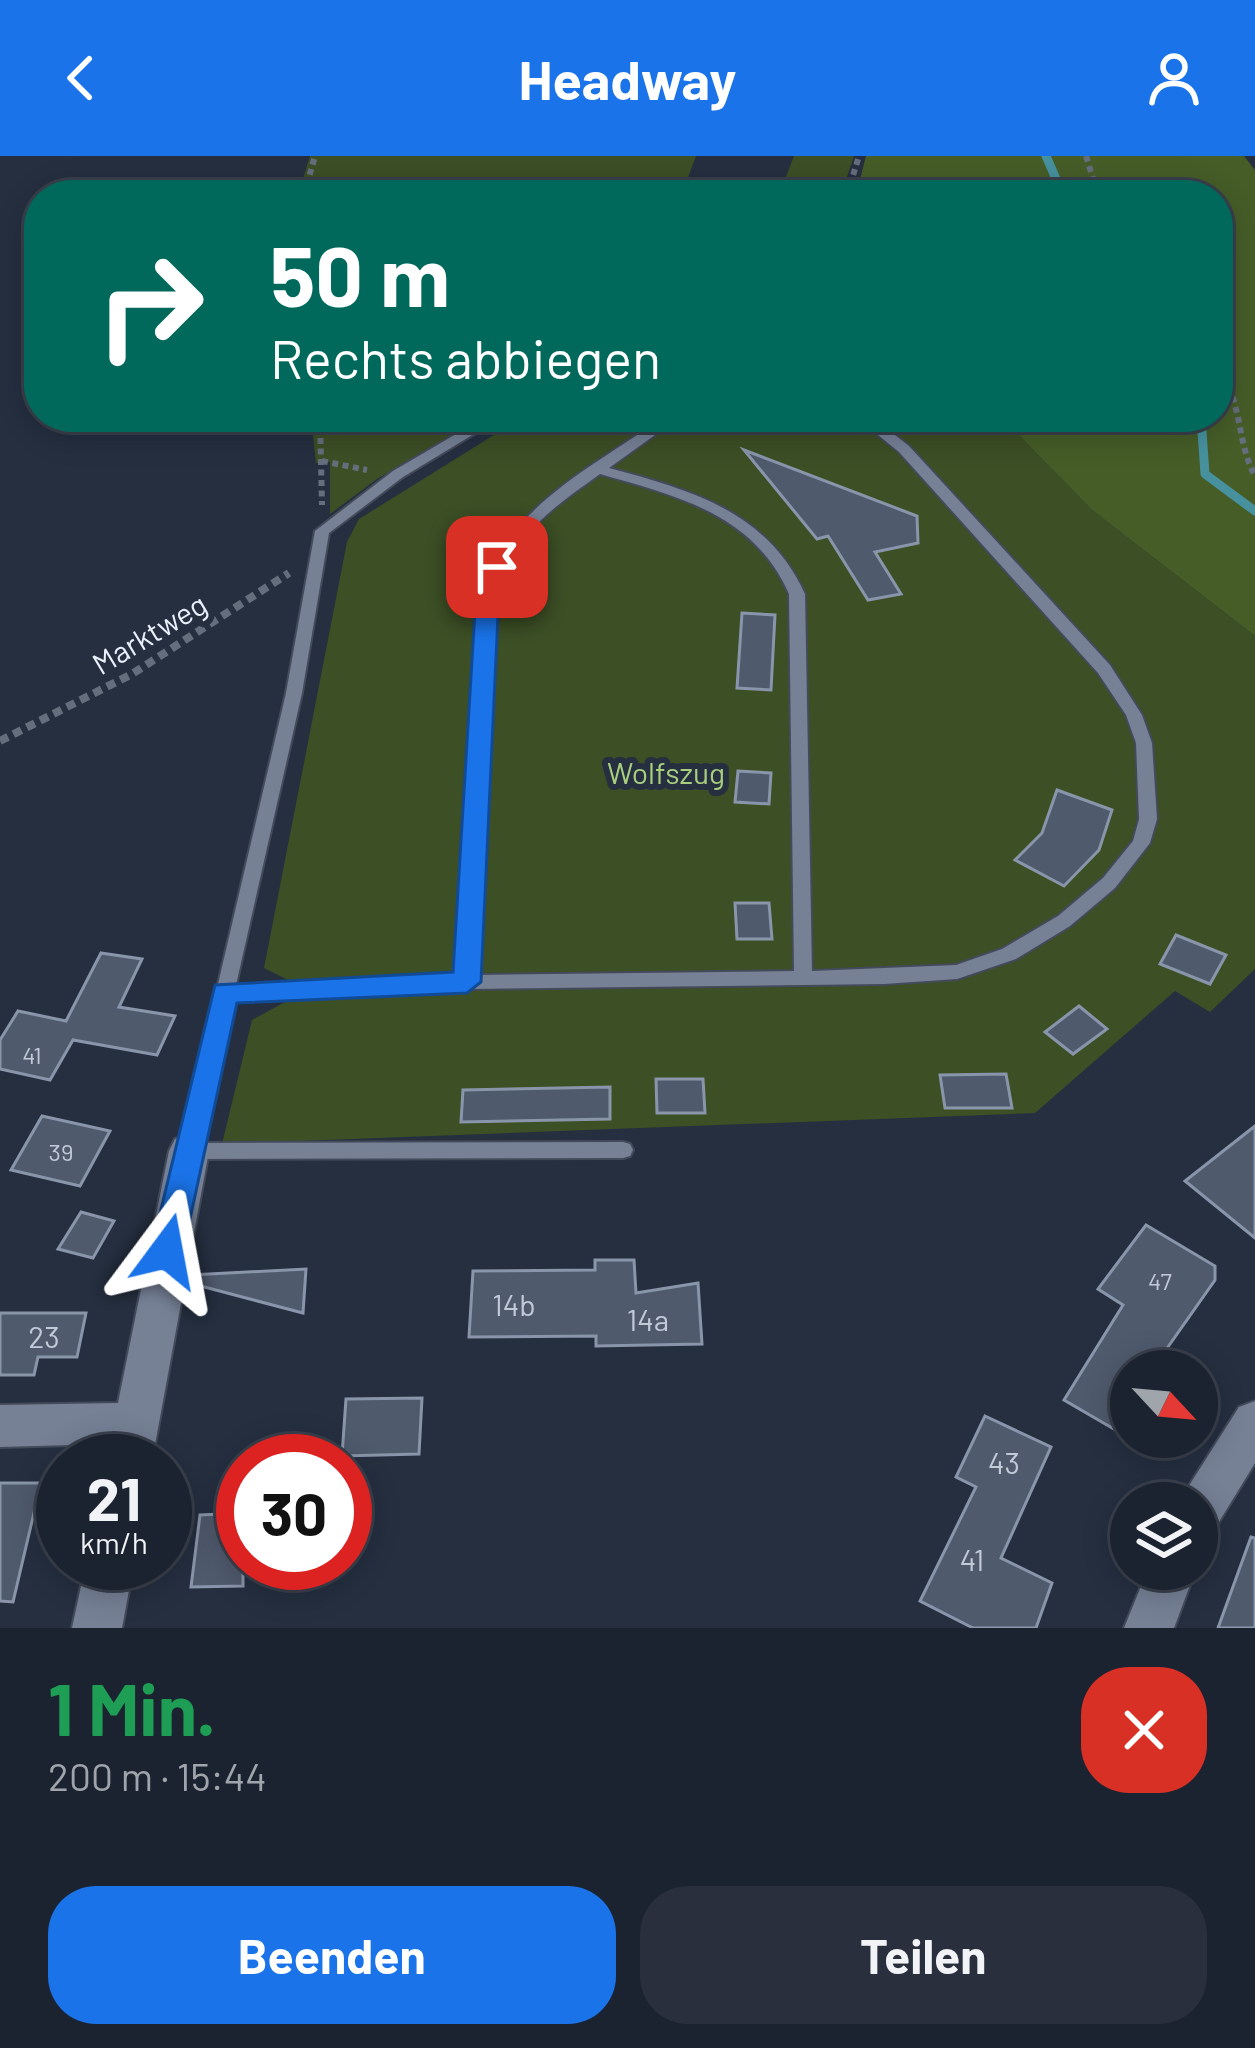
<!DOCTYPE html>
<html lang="de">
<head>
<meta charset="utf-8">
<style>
  :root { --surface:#1c2330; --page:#292f3c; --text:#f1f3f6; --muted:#a0a4ab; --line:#3a404c; --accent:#1a73e8 }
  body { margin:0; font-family:Barlow,sans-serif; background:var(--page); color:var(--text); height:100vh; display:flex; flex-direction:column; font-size:45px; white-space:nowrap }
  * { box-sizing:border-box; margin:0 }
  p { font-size:39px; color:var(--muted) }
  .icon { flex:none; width:66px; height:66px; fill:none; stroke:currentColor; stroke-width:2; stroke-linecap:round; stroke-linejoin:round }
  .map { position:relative; height:1472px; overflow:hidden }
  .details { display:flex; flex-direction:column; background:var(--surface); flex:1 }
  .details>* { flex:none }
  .banner { position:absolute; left:24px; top:24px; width:1209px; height:252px; border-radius:48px; box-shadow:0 6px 30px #0003,0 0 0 3px var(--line); background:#00695c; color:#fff; overflow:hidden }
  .needle { width:78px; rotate:116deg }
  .tools { position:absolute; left:1110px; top:1194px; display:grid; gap:24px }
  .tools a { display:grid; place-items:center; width:108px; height:108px; border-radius:50%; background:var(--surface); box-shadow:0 6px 30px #0003,0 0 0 3px var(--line); font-size:60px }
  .speed { position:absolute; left:36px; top:1278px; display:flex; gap:24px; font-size:60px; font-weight:700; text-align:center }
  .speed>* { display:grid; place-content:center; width:156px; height:156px; border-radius:50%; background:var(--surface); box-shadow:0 6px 30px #0003,0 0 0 3px var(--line); line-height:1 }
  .speed small { font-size:30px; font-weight:400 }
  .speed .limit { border:18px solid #d22; background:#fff; color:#111 }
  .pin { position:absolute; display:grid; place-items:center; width:102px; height:102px; color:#fff; margin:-51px; border-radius:24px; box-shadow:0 6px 18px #0006 }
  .me { position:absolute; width:132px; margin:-66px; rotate:13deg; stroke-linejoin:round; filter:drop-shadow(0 0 9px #0008) }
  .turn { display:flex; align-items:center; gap:42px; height:252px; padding:0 48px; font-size:54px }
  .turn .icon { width:156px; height:156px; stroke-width:2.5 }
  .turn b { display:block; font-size:84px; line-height:102px }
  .round { display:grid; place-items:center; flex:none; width:126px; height:126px; border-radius:48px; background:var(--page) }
  .headline { display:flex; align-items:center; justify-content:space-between; height:204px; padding:0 48px }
  h1 { font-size:72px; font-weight:700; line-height:90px; color:#1e9e55 }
  .button { display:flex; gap:24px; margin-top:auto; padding:24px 48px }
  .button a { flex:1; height:138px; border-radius:48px; background:var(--accent); color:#fff; font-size:48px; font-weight:700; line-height:138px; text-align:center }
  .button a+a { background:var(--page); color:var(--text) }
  header { display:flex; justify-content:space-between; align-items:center; height:156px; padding:0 48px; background:var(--accent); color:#fff; font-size:54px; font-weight:700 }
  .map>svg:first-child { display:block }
</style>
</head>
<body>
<header><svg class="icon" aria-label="back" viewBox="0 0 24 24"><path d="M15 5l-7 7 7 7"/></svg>Headway<svg class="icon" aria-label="person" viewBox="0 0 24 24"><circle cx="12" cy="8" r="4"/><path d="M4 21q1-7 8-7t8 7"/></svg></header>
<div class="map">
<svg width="1255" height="1472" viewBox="0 0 1255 1472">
  <rect width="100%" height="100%" fill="#252f40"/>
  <g fill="#3c4f25">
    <path d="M 310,0 L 696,0 L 683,35 L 735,39 L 298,39 Z"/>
    <path d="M 794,0 L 854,0 L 841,39 L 779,39 Z"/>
    <path d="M 311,261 L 484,261 L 377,323 L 330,358 L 330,306 L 316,307 Z"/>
    <path d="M 523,261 L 1001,261 L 1092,354 L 1255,480 L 1255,813 L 1210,856 L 1175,835 L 1035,957 L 222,988 L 252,864 L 285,846 L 288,824 L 264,812 L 347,386 L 359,363 Z"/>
  </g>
  <path fill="#465d28" d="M 866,0 L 1244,0 L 1255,14 L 1255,480 L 1092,354 L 1001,261 L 1218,261 L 1218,39 L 856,39 Z"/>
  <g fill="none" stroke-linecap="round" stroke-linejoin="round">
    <g stroke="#47919f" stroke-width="9">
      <path d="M 1046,0 L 1063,39"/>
      <path d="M 1201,261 L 1205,318 L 1255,355"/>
    </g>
  </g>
  <g fill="#4f5a6d" stroke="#8995aa" stroke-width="3">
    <path d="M 744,294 L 917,360 L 918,387 L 875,396 L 901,438 L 868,444 L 828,380 L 817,383 Z"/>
    <path d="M 742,457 L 775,459 L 771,534 L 737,532 Z"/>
    <path d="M 738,615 L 771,617 L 769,648 L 735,646 Z"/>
    <path d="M 1057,634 L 1112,654 L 1099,694 L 1064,730 L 1015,704 L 1042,677 Z"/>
    <path d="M 735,747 L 769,747 L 772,783 L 737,783 Z"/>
    <path d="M 1176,779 L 1226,799 L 1210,828 L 1160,808 Z"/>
    <path d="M 101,797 L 142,803 L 119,851 L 175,860 L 157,899 L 73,884 L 50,924 L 0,913 L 0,884 L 18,855 L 66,865 Z"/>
    <path d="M 1079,850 L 1107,873 L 1073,898 L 1045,876 Z"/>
    <path d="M 1006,918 L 1012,952 L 945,952 L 940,919 Z"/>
    <path d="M 656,923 L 703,923 L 705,957 L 657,957 Z"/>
    <path d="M 610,931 L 610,963 L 461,966 L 463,934 Z"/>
    <path d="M 42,960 L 110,975 L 80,1030 L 11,1014 Z"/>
    <path d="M 1255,970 L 1255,1082 L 1185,1025 Z"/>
    <path d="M 81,1056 L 114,1065 L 93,1102 L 58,1093 Z"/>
    <path d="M 1146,1069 L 1215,1110 L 1215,1124 L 1151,1215 L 1131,1215 L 1131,1256 L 1119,1276 L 1064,1244 L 1123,1149 L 1098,1133 Z"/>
    <path d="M 595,1104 L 634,1104 L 636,1137 L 698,1127 L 702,1188 L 596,1190 L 596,1180 L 469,1181 L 473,1115 L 595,1114 Z"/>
    <path d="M 306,1113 L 303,1157 L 189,1127 L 191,1119 Z"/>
    <path d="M 0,1157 L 86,1157 L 77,1201 L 38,1201 L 34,1219 L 0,1219 Z"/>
    <path d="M 422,1242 L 419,1298 L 342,1300 L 346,1243 Z"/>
    <path d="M 985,1260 L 1051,1291 L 1001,1402 L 1052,1427 L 1036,1472 L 973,1472 L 920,1445 L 976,1331 L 956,1321 Z"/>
    <path d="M 0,1327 L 41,1327 L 13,1446 L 0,1445 Z"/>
    <path d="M 243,1357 L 243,1430 L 191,1431 L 200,1359 Z"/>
    <path d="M 1251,1381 L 1255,1382 L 1255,1472 L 1218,1472 Z"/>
  </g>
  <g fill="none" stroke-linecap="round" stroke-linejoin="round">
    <g stroke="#434a59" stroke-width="4">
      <path id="lane" d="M 485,261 L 502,261 L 403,321 L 329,377 L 302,537 L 236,829 L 458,819 L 480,438 C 508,350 593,311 664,261 L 680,261 L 609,312 C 691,334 767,355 805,438 L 812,815 L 956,809 L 1002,793 L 1058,760 L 1103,722 L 1133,685 L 1139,663 L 1136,587 L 1126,559 L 1098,517 L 899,296 L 856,261 L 872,261 L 909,290 L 1110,509 L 1142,559 L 1152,587 L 1157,663 L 1150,687 L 1115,732 L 1070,770 L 1016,803 L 957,823 L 884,828 L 467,833 L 233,844 L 201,987 L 623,986 L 630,988 L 633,994 L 630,1000 L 623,1002 L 189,1003 L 182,1001 L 179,995 L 286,537 L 315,375 L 393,315 ZM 600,318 C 677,340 754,358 789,438 L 794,815 L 477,819 L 496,438 C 515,377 550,354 600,318 Z"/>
    </g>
    <g stroke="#434a59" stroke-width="4">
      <g id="street">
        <path d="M 189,979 L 203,983 L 209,995 L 152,1305 L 106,1305 L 109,1288 L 0,1291 L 0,1249 L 118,1247 L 169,995 L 175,983 Z"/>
        <path d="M 1255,1245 L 1255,1307 L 1214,1374 L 1197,1380 L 1197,1347 L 1178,1347 L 1239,1251 Z"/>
        <path d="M 86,1407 L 134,1407 L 122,1472 L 72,1472 Z"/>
        <path d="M 1148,1413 L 1196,1413 L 1174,1472 L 1124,1472 Z"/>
      </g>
    </g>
    <g stroke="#656e7d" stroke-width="6" stroke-dasharray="6 4.5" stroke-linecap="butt">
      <path d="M 1086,0 L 1098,39"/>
      <path d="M 304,39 L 315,0"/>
      <path d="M 847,39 L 859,0"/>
      <path d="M 1218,213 C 1243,245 1236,285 1255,320"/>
      <path d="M 320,261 L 322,349"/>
      <path d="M 322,305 L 367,314"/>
    </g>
    <path stroke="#656e7d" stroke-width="8" stroke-dasharray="9 6" stroke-linecap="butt" d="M 0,585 L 132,518 L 289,417"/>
    <use href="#lane" fill="#768196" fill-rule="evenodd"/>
    <use href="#street" fill="#768196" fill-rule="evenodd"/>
  </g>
  <path fill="#1a73e8" stroke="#114b97" stroke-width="3" d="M 497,404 L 508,411 L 499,438 L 481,826 L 467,837 L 237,847 L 183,1095 L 178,1104 L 167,1108 L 155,1104 L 151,1095 L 215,829 L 453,816 L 476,438 L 485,411 Z"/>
  <g text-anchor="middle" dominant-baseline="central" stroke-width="12" stroke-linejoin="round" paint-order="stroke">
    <g font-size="24" fill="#c2cad8">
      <text x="32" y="898">41</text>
      <text x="61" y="995">39</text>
      <text x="1160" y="1124">47</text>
    </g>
    <g font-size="30" fill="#e9f0fb" stroke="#252f40">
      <text transform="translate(149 477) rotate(-31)">Marktweg</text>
    </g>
    <g font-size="30" fill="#a9ce7e" stroke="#252f40">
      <text x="666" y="616">Wolfszug</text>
    </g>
    <g font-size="30" fill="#c2cad8">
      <text x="514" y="1148">14b</text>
      <text x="648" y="1163">14a</text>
      <text x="44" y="1180">23</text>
      <text x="1004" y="1306">43</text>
      <text x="972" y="1403">41</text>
    </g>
  </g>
</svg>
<div class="tools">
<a><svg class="needle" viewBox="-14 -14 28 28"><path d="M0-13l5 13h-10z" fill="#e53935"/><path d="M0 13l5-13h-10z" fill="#a0a4ab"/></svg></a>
<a><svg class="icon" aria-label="layers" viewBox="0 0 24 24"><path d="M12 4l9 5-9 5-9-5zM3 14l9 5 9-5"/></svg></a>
</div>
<div class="speed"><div>21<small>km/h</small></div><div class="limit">30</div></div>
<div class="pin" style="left:497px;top:411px;background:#d93025"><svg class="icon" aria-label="arrive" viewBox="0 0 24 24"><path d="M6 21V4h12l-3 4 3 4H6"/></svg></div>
<svg class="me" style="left:167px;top:1095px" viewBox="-20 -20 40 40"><path d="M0-17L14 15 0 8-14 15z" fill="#1a73e8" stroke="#fff" stroke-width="4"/></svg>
<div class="banner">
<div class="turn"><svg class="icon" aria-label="right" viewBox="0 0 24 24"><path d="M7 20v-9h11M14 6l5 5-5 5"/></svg><div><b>50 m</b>Rechts abbiegen</div></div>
</div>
</div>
<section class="details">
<div class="headline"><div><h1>1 Min.</h1><p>200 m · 15:44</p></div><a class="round" style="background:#d93025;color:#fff"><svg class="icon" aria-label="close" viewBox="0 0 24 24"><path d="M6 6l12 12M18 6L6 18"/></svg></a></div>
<div class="button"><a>Beenden</a><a>Teilen</a></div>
</section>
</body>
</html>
